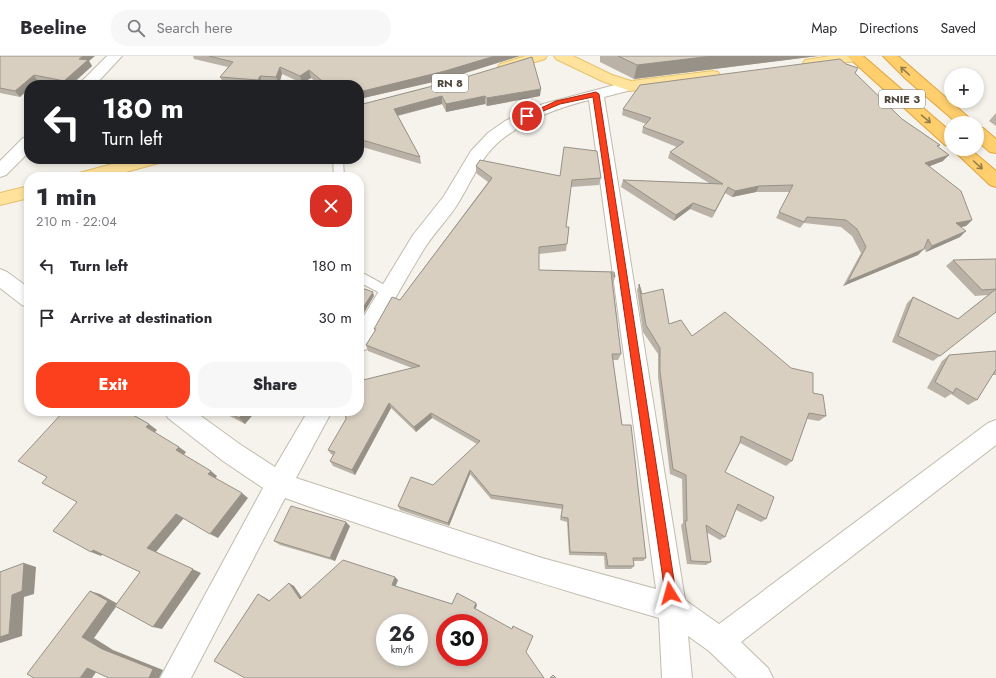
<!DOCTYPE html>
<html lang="en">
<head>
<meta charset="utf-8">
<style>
  :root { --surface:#fff; --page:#f7f7f7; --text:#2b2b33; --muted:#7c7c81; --line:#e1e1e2; --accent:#fc3f1d }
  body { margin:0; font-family:Jost,sans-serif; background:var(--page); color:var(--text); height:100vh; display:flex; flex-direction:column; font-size:15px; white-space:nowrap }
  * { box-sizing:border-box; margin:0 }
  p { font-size:13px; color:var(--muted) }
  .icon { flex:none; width:22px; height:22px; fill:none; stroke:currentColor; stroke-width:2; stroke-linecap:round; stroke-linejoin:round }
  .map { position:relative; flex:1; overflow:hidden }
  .panel { position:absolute; left:24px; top:116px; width:340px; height:244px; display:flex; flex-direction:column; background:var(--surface); border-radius:16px; box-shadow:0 2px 6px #0003 }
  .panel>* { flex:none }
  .guide { position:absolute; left:24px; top:24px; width:340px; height:84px; border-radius:16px; box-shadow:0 2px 6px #0003; background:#202124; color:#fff; overflow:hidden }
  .fabs { position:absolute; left:944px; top:12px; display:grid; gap:8px }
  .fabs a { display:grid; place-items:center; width:40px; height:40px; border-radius:50%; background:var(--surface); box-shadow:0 2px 6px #0003; font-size:20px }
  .speed { position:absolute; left:376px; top:558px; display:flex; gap:8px; font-size:20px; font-weight:700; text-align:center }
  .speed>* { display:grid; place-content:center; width:52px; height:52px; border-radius:50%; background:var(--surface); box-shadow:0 2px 6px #0003; line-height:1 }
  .speed small { font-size:10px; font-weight:400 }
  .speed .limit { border:6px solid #d22; background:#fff; color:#111 }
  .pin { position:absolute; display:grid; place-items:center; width:34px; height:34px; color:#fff; margin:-17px; border:2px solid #fff; border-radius:50%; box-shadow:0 1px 4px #0007 }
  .me { position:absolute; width:44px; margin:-22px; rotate:352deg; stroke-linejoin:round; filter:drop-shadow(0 0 3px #0008) }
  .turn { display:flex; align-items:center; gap:14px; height:84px; padding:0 12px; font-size:18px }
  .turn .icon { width:52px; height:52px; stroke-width:2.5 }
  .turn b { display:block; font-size:28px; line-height:34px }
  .round { display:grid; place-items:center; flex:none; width:42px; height:42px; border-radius:16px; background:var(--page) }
  .overview { display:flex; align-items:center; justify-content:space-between; height:68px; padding:0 12px }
  h1 { font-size:24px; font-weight:800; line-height:30px }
  .button { display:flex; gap:8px; margin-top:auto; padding:8px 12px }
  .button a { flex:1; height:46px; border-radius:16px; background:var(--accent); color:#fff; font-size:16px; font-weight:800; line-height:46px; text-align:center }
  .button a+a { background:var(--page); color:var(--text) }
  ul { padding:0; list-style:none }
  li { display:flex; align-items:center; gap:12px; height:52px; padding:0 12px }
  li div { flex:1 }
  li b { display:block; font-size:15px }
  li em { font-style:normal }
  header { display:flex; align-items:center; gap:24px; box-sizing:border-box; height:56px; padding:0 20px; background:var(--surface); border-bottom:1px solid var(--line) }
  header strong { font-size:19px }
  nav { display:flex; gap:22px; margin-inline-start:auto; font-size:14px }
  .search { width:280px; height:36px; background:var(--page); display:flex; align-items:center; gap:10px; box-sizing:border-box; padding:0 14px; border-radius:16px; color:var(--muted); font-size:15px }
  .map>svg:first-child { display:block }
</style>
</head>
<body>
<header>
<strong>Beeline</strong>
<div class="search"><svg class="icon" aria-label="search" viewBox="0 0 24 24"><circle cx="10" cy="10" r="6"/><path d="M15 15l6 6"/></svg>Search here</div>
<nav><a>Map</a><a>Directions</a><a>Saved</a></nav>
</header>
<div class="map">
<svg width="996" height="622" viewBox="0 0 996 622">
  <rect width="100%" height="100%" fill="#f6f3ec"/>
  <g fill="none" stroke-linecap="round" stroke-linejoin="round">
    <g stroke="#c2bbae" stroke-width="2">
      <g id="lane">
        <path d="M 333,103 L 343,103 L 344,121 L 334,121 Z"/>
        <path d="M 359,215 L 392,233 L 394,236 L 392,239 L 388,241 L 384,239 L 359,226 Z"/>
      </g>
    </g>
    <g stroke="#c2bbae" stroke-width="2">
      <g id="street">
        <path d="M 107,0 L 122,0 L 95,29 L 78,29 Z"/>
        <path d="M 630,25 L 635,27 L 638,30 L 635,33 L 604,41 L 685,544 L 719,568 L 988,367 L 996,364 L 996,389 L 741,586 L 768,612 L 773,622 L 737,622 L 709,595 L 688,580 L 692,622 L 662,622 L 659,562 C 533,526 408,486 285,442 L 191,622 L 160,622 L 263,432 L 223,405 L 168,362 L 164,355 L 194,355 L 241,389 L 275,411 L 308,355 L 332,355 L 296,422 L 542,502 L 656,533 L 589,44 C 557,52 527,63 501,84 C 480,101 471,127 457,149 C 448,163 435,176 426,190 C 405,223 386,259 367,293 L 359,296 L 359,268 L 413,179 L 444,140 L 471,95 L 488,77 L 505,65 L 543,48 Z"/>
        <path d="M 29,81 L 29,96 L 6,119 L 0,121 L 0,105 L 23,82 Z"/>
        <path d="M 0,213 L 7,216 L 29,232 L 29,251 L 22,249 L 0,232 Z"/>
      </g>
    </g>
    <g stroke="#e6c16a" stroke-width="2">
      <g id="primary">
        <path d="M 525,0 L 547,0 L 545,3 L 505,15 L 500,14 L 498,11 L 500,8 Z"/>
        <path d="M 554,0 L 573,0 L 612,19 L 631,25 L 713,15 L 718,16 L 720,19 L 718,22 L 713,23 L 630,35 L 602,25 L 556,3 Z"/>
        <path d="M 830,0 L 863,0 L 863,1 L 861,4 L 856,5 L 810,11 L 805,10 L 803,7 L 805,4 Z"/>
        <path d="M 131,103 L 162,103 L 159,107 L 107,121 L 76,121 L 79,117 Z"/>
        <path d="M 29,130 L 29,142 L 0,149 L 0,137 Z"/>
      </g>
    </g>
    <g stroke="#e0a43c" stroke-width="2">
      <g id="highway">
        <path d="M 847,0 L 863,0 L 951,76 L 951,90 L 945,89 Z"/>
        <path d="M 883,0 L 898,0 L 975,67 L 957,67 L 906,23 Z"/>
        <path d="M 977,71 L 983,72 L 996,83 L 996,97 L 990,96 L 977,85 Z"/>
        <path d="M 952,93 L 970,93 L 996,115 L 996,131 L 990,129 Z"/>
      </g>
    </g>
    <use href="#lane" fill="#fff" fill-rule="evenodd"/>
    <use href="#street" fill="#fff" fill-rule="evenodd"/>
    <use href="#primary" fill="#ffe39c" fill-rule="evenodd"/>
    <use href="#highway" fill="#ffcf6e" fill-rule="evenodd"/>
  </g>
  <g fill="#bab2a6">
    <path d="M 0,0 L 89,5 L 92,10 L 71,29 L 58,29 L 38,26 L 34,29 L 29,29 L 20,41 L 0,37 Z"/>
    <path d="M 193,0 L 520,0 L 446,23 L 359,43 L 359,29 L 320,29 L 311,22 L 302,27 L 282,18 L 279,28 L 263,28 L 263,29 L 231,29 L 224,28 L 220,21 L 228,11 L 194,3 Z"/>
    <path d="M 600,0 L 818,0 L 634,23 L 600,6 Z"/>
    <path d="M 855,18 L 902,63 L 940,89 L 938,91 L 943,105 L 929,110 L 972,164 L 966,170 L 961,171 L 960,181 L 926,196 L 924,192 L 918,199 L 843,230 L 861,197 L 852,180 L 841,171 L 804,167 L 800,172 L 776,162 L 790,136 L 756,136 L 732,141 L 725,137 L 712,162 L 690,153 L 674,165 L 621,131 L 623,124 L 709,127 L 668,102 L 670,96 L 677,91 L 642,77 L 643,71 L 646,68 L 622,59 L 623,53 Z"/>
    <path d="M 456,24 L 540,40 L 487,50 L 485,48 L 446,56 L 442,48 L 398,60 L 420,101 L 421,108 L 359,90 L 359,49 Z"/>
    <path d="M 996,57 L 996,70 L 989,65 Z"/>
    <path d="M 476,110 L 560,120 L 601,122 L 599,129 L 571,131 L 566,171 L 569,171 L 566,195 L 539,198 L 539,214 L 614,216 L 615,221 L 613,228 L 621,298 L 618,304 L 613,304 L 622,369 L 646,502 L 643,505 L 633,505 L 634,510 L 631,513 L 605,513 L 604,500 L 569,499 L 567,466 L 560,464 L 562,453 L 491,443 L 470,418 L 449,470 L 400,454 L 398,450 L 433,429 L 477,388 L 432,362 L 416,376 L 391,352 L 355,419 L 333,410 L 330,405 L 333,399 L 331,398 L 328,394 L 412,312 L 368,295 L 366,289 L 375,275 L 374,273 L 400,244 L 488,126 L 476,117 Z"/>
    <path d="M 995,203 L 996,256 L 933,305 L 892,286 L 907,247 L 913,241 L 958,263 L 988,239 L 975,240 L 946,210 L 953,204 Z"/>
    <path d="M 639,228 L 642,238 L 669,268 L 692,280 L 813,337 L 826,360 L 819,365 L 807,363 L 792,405 L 786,410 L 740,387 L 725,416 L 766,463 L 761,466 L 736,454 L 725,481 L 720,484 L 706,476 L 711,506 L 706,509 L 687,508 L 681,469 L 683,467 L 682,423 L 670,418 L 658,321 L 658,298 L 643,276 L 637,234 Z"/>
    <path d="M 996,295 L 996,319 L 992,319 L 977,344 L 968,349 L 951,338 L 945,342 L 927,332 L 942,305 L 949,299 Z"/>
    <path d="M 220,355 L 256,355 L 245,368 Z"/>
    <path d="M 350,470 L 335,505 L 280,489 L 274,485 Z"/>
  </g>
  <g fill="#979187">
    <path d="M 83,0 L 95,0 L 89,5 L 92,10 L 71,29 L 67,29 L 64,25 L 79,3 Z"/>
    <path d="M 495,0 L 520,0 L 446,23 L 359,43 L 359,36 Z"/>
    <path d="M 712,0 L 818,0 L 634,23 L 637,9 Z"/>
    <path d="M 280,11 L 282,18 L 279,28 L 276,21 Z"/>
    <path d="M 309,14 L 311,22 L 302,27 L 300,20 Z"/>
    <path d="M 34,19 L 38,26 L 34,29 L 29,29 L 29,33 L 20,41 L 15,35 Z"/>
    <path d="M 260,20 L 263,28 L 263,29 L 260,29 L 258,24 Z"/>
    <path d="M 541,33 L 540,40 L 487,50 L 487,42 Z"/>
    <path d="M 442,40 L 442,48 L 395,60 L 394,53 Z"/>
    <path d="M 485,40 L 485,48 L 446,56 L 446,48 Z"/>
    <path d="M 949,99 L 943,105 L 920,114 L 925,107 Z"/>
    <path d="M 759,130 L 756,136 L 732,141 L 735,135 Z"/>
    <path d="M 728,131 L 725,137 L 712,162 L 715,155 Z"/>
    <path d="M 693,147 L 690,153 L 674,165 L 676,159 Z"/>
    <path d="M 972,164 L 966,170 L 950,173 L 956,167 Z"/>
    <path d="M 966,175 L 960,181 L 926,196 L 932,190 Z"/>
    <path d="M 924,193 L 918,199 L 843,230 L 848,225 Z"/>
    <path d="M 373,236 L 374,240 L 359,265 L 359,258 Z"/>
    <path d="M 389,347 L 391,352 L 355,419 L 352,414 Z"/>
    <path d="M 245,355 L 256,355 L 245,368 L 239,362 Z"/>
    <path d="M 431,357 L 432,362 L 416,376 L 414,371 Z"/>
    <path d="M 149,368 L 157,374 L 154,377 L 146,371 Z"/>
    <path d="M 179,391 L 186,396 L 183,400 L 176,394 Z"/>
    <path d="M 470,414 L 470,418 L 449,470 L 448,467 Z"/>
    <path d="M 211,415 L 217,420 L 215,423 L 208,418 Z"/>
    <path d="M 242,437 L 248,442 L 218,482 L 210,478 Z"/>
    <path d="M 176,458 L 184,462 L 156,496 L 201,517 L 162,573 L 153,571 L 147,492 Z"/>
    <path d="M 346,466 L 350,470 L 335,505 L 330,502 Z"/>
    <path d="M 93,494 L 103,497 L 101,500 L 91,496 Z"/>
    <path d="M 24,507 L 36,511 L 34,538 L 24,541 L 22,580 L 0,587 L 0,581 L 12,539 Z"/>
    <path d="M 395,521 L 398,524 L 395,532 L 392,529 Z"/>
    <path d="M 289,527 L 294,530 L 305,546 L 300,543 Z"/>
    <path d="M 90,535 L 100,538 L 118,548 L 94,582 L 113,594 L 163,614 L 159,622 L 149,622 L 82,581 Z"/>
    <path d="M 258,538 L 264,541 L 275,548 L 269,545 Z"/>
    <path d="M 476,547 L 477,549 L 475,555 L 474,552 Z"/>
    <path d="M 87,612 L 99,612 L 92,622 L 80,622 Z"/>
  </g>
  <g fill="#d8cfc1" stroke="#979187" fill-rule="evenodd">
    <path d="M 0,0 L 83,0 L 79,3 L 88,4 L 64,25 L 34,19 L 15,35 L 0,32 Z"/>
    <path d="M 209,0 L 495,0 L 445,15 L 359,36 L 359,29 L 327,29 L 309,14 L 300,20 L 280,11 L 276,21 L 260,20 L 258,24 L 220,21 L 233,6 Z"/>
    <path d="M 618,0 L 712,0 L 637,9 Z"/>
    <path d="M 532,1 L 541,33 L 487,42 L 485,40 L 446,48 L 442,40 L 394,53 L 420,101 L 359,83 L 359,49 L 456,24 Z"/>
    <path d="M 840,3 L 846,8 L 858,12 L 855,17 L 902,63 L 940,89 L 937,90 L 949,99 L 925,107 L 961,135 L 972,164 L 956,167 L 966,175 L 932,190 L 928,183 L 924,193 L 848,225 L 866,191 L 857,173 L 846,164 L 807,161 L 804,166 L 779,156 L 793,129 L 759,130 L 735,135 L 728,131 L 715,155 L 693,147 L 676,159 L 623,124 L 723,128 L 670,96 L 684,86 L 643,71 L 651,62 L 623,53 L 640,29 Z"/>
    <path d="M 564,91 L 597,95 L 601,122 L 572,124 L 566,171 L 569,171 L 567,188 L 539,191 L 539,214 L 614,216 L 615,221 L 611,216 L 621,298 L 612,298 L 622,369 L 631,369 L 646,502 L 633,502 L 634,510 L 608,510 L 606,497 L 570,496 L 568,462 L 561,461 L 563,449 L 491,439 L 470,414 L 448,467 L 398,450 L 411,421 L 433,429 L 480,385 L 431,357 L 414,371 L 389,347 L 352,414 L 330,405 L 335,396 L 328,394 L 346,363 L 345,355 L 359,355 L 359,325 L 420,310 L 366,289 L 376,273 L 374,273 L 392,241 L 400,244 L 492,122 L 476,110 L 480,104 L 560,120 Z"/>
    <path d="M 995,203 L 996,203 L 996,256 L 940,300 L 898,280 L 913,241 L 958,263 L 996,233 L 982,234 L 953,204 Z"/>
    <path d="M 639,228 L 642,238 L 663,233 L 669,268 L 681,264 L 692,280 L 725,256 L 791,312 L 813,317 L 813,337 L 823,339 L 826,360 L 809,357 L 792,405 L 741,380 L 740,386 L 725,416 L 774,441 L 766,463 L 738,448 L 725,481 L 706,469 L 711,506 L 691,505 L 685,465 L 687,465 L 686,419 L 673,413 L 660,316 L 660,292 L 646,269 Z"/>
    <path d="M 359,231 L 373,236 L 359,258 Z"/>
    <path d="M 996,295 L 996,314 L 995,315 L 977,344 L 956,332 L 953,337 L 935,326 L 949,299 Z"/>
    <path d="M 64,355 L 126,355 L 149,368 L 146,371 L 179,391 L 176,394 L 211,415 L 208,418 L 242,437 L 210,478 L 176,458 L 147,492 L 193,513 L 153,571 L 115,550 L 140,516 L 93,494 L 91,496 L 53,475 L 77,446 L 42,427 L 47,421 L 18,405 Z"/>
    <path d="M 226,355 L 245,355 L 239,362 Z"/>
    <path d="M 291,450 L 346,466 L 330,502 L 274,485 Z"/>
    <path d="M 343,504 L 395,521 L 392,529 L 452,548 L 457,537 L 476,547 L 474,552 L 512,573 L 513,570 L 533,580 L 526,596 L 544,622 L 245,622 L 214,605 L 258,538 L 269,545 L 289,527 L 300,543 ZM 385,567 L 419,567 L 419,601 L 385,601 ZM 445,567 L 479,567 L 479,601 L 445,601 Z"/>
    <path d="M 24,507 L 22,535 L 12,539 L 9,578 L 0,581 L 0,516 Z"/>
    <path d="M 90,535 L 108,545 L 82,581 L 102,593 L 153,613 L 149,622 L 150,622 L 109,622 L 87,612 L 80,622 L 34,622 L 27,618 Z"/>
    <path d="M 553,619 L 556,622 L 550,622 Z"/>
  </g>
  <defs><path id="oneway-shaft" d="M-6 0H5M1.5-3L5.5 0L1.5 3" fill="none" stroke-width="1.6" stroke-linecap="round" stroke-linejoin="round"/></defs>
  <g stroke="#937c4e">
    <use href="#oneway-shaft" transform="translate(905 15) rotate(-138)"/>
    <use href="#oneway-shaft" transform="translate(926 63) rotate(40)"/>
    <use href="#oneway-shaft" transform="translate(978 109) rotate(42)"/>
  </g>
  <path fill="#fc3f1d" stroke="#a42913" d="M 596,36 L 599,38 L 676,537 L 674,541 L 670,543 L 666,541 L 665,537 L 593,41 L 560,48 L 529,61 L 524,60 L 556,45 Z"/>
  <g text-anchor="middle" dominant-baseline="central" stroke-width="4" stroke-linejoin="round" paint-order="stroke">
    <g fill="#fff" stroke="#817c74" stroke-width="1">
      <rect x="432" y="18" width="36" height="18" rx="3"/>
      <rect x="879" y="34" width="46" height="18" rx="3"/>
    </g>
    <g font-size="11" font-weight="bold" fill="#4b4439">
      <text x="450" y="27">RN 8</text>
      <text x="902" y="43">RNIE 3</text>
    </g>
  </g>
</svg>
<div class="fabs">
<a>+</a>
<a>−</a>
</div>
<div class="speed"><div>26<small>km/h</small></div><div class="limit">30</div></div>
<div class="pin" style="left:527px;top:60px;background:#d93025"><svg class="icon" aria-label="arrive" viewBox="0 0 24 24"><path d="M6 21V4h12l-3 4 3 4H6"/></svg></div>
<svg class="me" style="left:670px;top:537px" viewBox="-20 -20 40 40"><path d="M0-17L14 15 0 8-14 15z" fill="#fc3f1d" stroke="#fff" stroke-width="4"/></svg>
<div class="guide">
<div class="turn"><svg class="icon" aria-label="left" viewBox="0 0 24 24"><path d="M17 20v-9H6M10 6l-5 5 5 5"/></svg><div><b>180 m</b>Turn left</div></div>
</div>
<section class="panel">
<div class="overview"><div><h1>1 min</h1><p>210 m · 22:04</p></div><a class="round" style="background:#d93025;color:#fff"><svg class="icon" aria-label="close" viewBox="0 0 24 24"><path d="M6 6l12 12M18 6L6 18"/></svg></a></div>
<ul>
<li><svg class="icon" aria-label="left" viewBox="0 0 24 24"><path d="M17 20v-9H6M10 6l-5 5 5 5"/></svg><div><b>Turn left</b></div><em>180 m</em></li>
<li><svg class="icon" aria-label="arrive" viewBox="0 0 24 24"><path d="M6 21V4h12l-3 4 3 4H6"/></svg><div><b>Arrive at destination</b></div><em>30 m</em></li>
</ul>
<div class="button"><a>Exit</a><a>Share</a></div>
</section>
</div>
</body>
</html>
